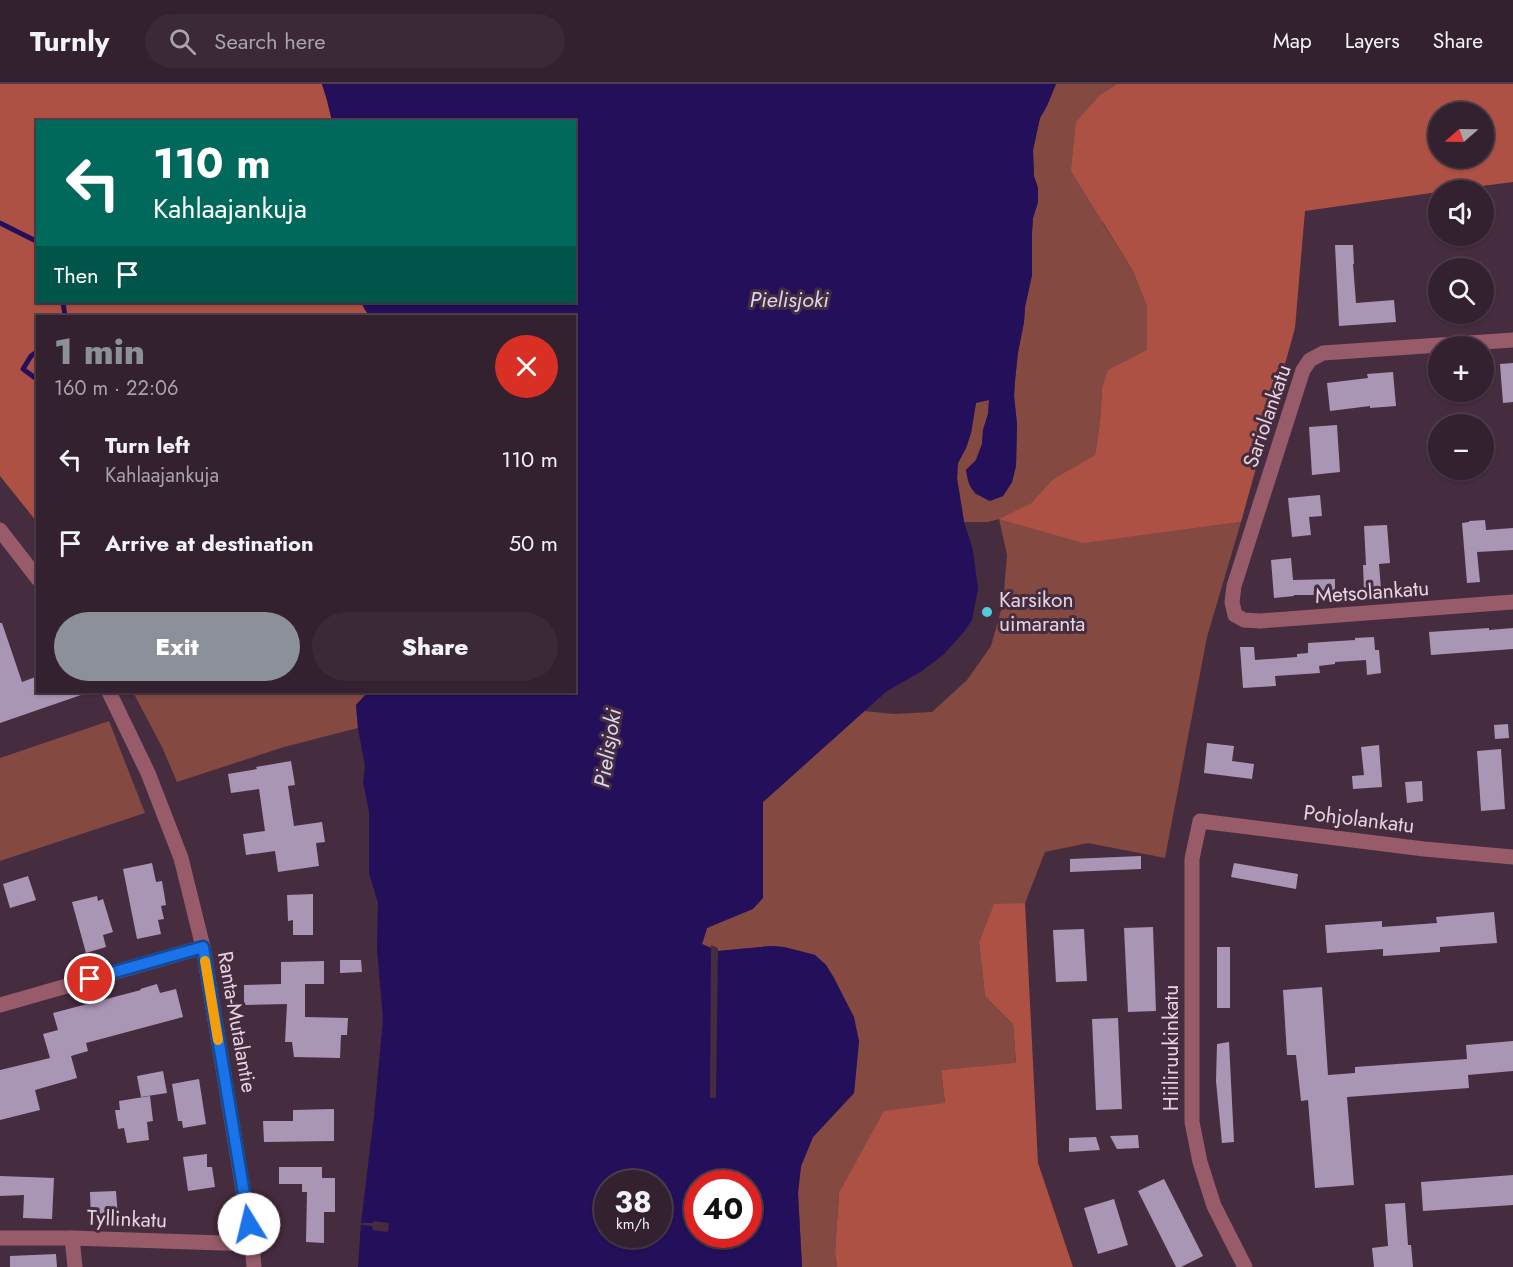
<!DOCTYPE html>
<html lang="en">
<head>
<meta charset="utf-8">
<style>
  :root { --surface:#34212f; --page:#3c2937; --text:#f1f3f6; --muted:#a9a3aa; --line:#4e3e4b; --accent:#8c9099 }
  body { margin:0; font-family:Jost,sans-serif; background:var(--page); color:var(--text); height:100vh; display:flex; flex-direction:column; font-size:22px; white-space:nowrap }
  * { box-sizing:border-box; margin:0 }
  p { font-size:20px; color:var(--muted) }
  .icon { flex:none; width:33px; height:33px; fill:none; stroke:currentColor; stroke-width:2; stroke-linecap:round; stroke-linejoin:round }
  .map { position:relative; flex:1; overflow:hidden }
  .sheet { position:absolute; left:36px; top:231px; width:540px; height:378px; display:flex; flex-direction:column; background:var(--surface); border-radius:0px; box-shadow:0 2px 4px #0004,0 0 0 2px var(--line) }
  .sheet>* { flex:none }
  .hud { position:absolute; left:36px; top:36px; width:540px; height:183px; border-radius:0px; box-shadow:0 2px 4px #0004,0 0 0 2px var(--line); background:#00695c; color:#fff; overflow:hidden }
  .needle { width:39px; rotate:250deg }
  .tools { position:absolute; left:1428px; top:18px; display:grid; gap:12px }
  .tools a { display:grid; place-items:center; width:66px; height:66px; border-radius:50%; background:var(--surface); box-shadow:0 2px 4px #0004,0 0 0 2px var(--line); font-size:30px }
  .speed { position:absolute; left:594px; top:1086px; display:flex; gap:12px; font-size:30px; font-weight:700; text-align:center }
  .speed>* { display:grid; place-content:center; width:78px; height:78px; border-radius:50%; background:var(--surface); box-shadow:0 2px 4px #0004,0 0 0 2px var(--line); line-height:1 }
  .speed small { font-size:15px; font-weight:400 }
  .speed .limit { border:9px solid #d22; background:#fff; color:#111 }
  .pin { position:absolute; display:grid; place-items:center; width:51px; height:51px; color:#fff; margin:-26px; border:3px solid #fff; border-radius:50%; box-shadow:0 2px 6px #0007 }
  .me { position:absolute; width:66px; margin:-33px; rotate:351deg; stroke-linejoin:round; filter:drop-shadow(0 0 4px #0008) }
  .turn { display:flex; align-items:center; gap:21px; height:126px; padding:0 18px; font-size:27px }
  .turn .icon { width:78px; height:78px; stroke-width:2.5 }
  .turn b { display:block; font-size:42px; line-height:51px }
  .then { display:flex; align-items:center; height:57px; padding:0 18px; background:#0003; gap:12px; font-size:22px }
  .round { display:grid; place-items:center; flex:none; width:63px; height:63px; border-radius:32px; background:var(--page) }
  .overview { display:flex; align-items:center; justify-content:space-between; height:102px; padding:0 18px }
  h1 { font-size:36px; font-weight:800; line-height:45px; color:var(--accent) }
  .button { display:flex; gap:12px; margin-top:auto; padding:12px 18px }
  .button a { flex:1; height:69px; border-radius:36px; background:var(--accent); color:#fff; font-size:24px; font-weight:800; line-height:69px; text-align:center }
  .button a+a { background:var(--page); color:var(--text) }
  ul { padding:0; list-style:none }
  li { display:flex; align-items:center; gap:18px; height:84px; padding:0 18px }
  li div { flex:1 }
  li b { display:block; font-size:22px }
  li em { font-style:normal }
  header { display:flex; align-items:center; gap:36px; box-sizing:border-box; height:84px; padding:0 30px; background:var(--surface); border-bottom:2px solid var(--line) }
  header strong { font-size:28px }
  nav { display:flex; gap:33px; margin-inline-start:auto; font-size:21px }
  .search { width:420px; height:54px; background:var(--page); display:flex; align-items:center; gap:15px; box-sizing:border-box; padding:0 21px; border-radius:33px; color:var(--muted); font-size:22px }
  .map>svg:first-child { display:block }
</style>
</head>
<body>
<header>
<strong>Turnly</strong>
<div class="search"><svg class="icon" aria-label="search" viewBox="0 0 24 24"><circle cx="10" cy="10" r="6"/><path d="M15 15l6 6"/></svg>Search here</div>
<nav><a>Map</a><a>Layers</a><a>Share</a></nav>
</header>
<div class="map">
<svg width="1513" height="1183" viewBox="0 0 1513 1183">
  <rect width="100%" height="100%" fill="#462c3f"/>
  <g fill="#844940">
    <path d="M 1056,0 L 1117,0 L 1101,10 L 1102,138 L 1133,187 L 1147,223 L 1147,266 L 1102,305 L 1100,338 L 1095,371 L 1053,395 L 1030,420 L 1102,456 L 1241,438 L 1207,553 L 1165,774 L 1088,759 L 1045,768 L 1025,819 L 994,821 L 979,858 L 985,912 L 1013,940 L 1016,980 L 941,986 L 945,1019 L 839,1109 L 835,1168 L 837,1183 L 802,1183 L 798,1109 L 801,1082 L 813,1053 L 854,1009 L 859,957 L 834,894 L 826,881 L 815,871 L 784,863 L 771,862 L 718,867 L 702,860 L 707,844 L 763,814 L 763,718 L 864,627 L 894,630 L 932,628 L 967,596 L 991,562 L 1003,519 L 1007,471 L 999,435 L 988,438 L 964,438 L 957,394 L 958,379 L 966,364 L 971,349 L 976,318 L 989,316 L 988,330 L 983,346 L 982,360 L 976,376 L 966,386 L 975,410 L 991,416 L 1003,412 L 1012,398 L 1016,382 L 1017,340 L 1014,312 L 1015,297 L 1018,268 L 1024,238 L 1025,223 L 1032,191 L 1032,148 L 1033,134 L 1038,118 L 1038,104 L 1034,92 L 1033,66 L 1040,34 L 1047,21 Z"/>
    <path d="M 133,608 L 368,608 L 356,621 L 358,644 L 284,663 L 177,698 L 162,663 Z"/>
    <path d="M 109,637 L 145,729 L 0,777 L 0,674 Z"/>
  </g>
  <g fill="#ad5144" fill-rule="evenodd">
    <path d="M 0,0 L 322,0 L 327,16 L 332,37 L 38,38 L 38,218 L 361,218 L 365,226 L 370,232 L 38,232 L 37,438 L 0,392 Z"/>
    <path d="M 1117,0 L 1513,0 L 1513,98 L 1451,106 L 1438,106 L 1438,108 L 1305,127 L 1295,244 L 1241,438 L 1083,459 L 999,435 L 1030,420 L 1053,395 L 1095,371 L 1100,338 L 1102,305 L 1108,286 L 1147,266 L 1147,223 L 1133,187 L 1071,87 L 1076,38 L 1101,10 ZM 1438,28 L 1484,28 L 1484,74 L 1438,74 Z"/>
    <path d="M 1025,819 L 1038,1079 L 1073,1183 L 837,1183 L 835,1168 L 839,1109 L 884,1027 L 945,1019 L 941,986 L 1016,979 L 1013,940 L 985,912 L 979,858 L 994,820 Z"/>
  </g>
  <path fill="#230f5a" fill-rule="evenodd" d="M 322,0 L 1056,0 L 1047,22 L 1040,34 L 1033,66 L 1034,92 L 1038,104 L 1038,118 L 1033,134 L 1032,148 L 1032,191 L 1025,223 L 1024,238 L 1018,268 L 1015,297 L 1014,312 L 1017,340 L 1016,382 L 1012,398 L 1003,412 L 990,417 C 972,408 969,406 966,386 L 976,376 L 982,360 L 983,346 L 988,330 L 989,316 L 976,319 L 971,349 L 966,364 L 958,379 L 957,394 L 964,438 L 973,466 L 978,505 L 972,536 L 963,549 L 944,570 L 922,587 L 887,607 L 763,718 L 763,814 L 753,825 L 707,844 L 702,860 L 718,867 L 771,862 L 784,863 L 815,871 L 826,881 L 834,894 L 854,933 L 859,957 L 854,1009 L 813,1053 L 801,1082 L 798,1109 L 802,1183 L 358,1183 L 361,1139 L 374,1032 L 383,935 L 377,864 L 378,819 L 369,789 L 369,728 L 363,698 L 365,682 L 358,644 L 356,621 L 368,608 L 574,608 L 574,232 L 370,232 L 365,226 L 361,218 L 574,218 L 574,38 L 332,37 L 327,16 ZM 608,1100 L 658,1100 L 658,1150 L 608,1150 ZM 698,1100 L 748,1100 L 748,1150 L 698,1150 Z"/>
  <g fill="#462c3f">
    <path d="M 711,861 L 718,864 L 716,1014 L 710,1014 Z"/>
    <path d="M 373,1137 L 389,1139 L 388,1148 L 373,1146 L 372,1142 L 361,1141 L 361,1139 L 373,1139 Z"/>
  </g>
  <g fill="none" stroke-linecap="round" stroke-linejoin="round">
    <g stroke="#230f5a" stroke-width="5">
      <path d="M 0,139 L 38,158"/>
      <path d="M 63,218 L 65,232"/>
      <path d="M 38,267 L 31,272 L 23,285 L 38,296"/>
    </g>
  </g>
  <g fill="#a996b5">
    <path d="M 1335,161 L 1353,161 L 1354,180 L 1353,180 L 1356,219 L 1394,216 L 1396,238 L 1339,242 Z"/>
    <path d="M 1513,279 L 1513,318 L 1503,319 L 1500,280 Z"/>
    <path d="M 1393,288 L 1396,322 L 1370,324 L 1370,322 L 1330,327 L 1327,299 L 1368,294 L 1367,290 Z"/>
    <path d="M 1337,341 L 1340,388 L 1312,391 L 1309,343 Z"/>
    <path d="M 1320,411 L 1322,432 L 1309,433 L 1311,451 L 1292,453 L 1288,414 Z"/>
    <path d="M 1485,436 L 1486,446 L 1513,444 L 1513,466 L 1477,468 L 1480,498 L 1467,499 L 1462,439 L 1469,438 L 1469,437 Z"/>
    <path d="M 1387,441 L 1390,479 L 1379,480 L 1381,505 L 1364,506 L 1363,481 L 1366,481 L 1364,442 Z"/>
    <path d="M 1291,474 L 1293,496 L 1335,495 L 1335,511 L 1294,511 L 1294,512 L 1274,514 L 1271,476 Z"/>
    <path d="M 0,539 L 2,539 L 22,598 L 38,592 L 38,608 L 84,608 L 84,610 L 0,639 Z"/>
    <path d="M 1489,544 L 1489,546 L 1513,544 L 1513,565 L 1431,571 L 1429,548 Z"/>
    <path d="M 1374,553 L 1375,566 L 1379,566 L 1381,589 L 1367,591 L 1366,576 L 1335,578 L 1335,580 L 1319,582 L 1320,589 L 1275,592 L 1276,602 L 1243,604 L 1240,563 L 1254,563 L 1255,576 L 1297,573 L 1297,570 L 1308,569 L 1308,559 L 1355,556 L 1355,554 Z"/>
    <path d="M 1508,640 L 1509,654 L 1495,655 L 1494,641 Z"/>
    <path d="M 1207,659 L 1234,662 L 1232,677 L 1254,680 L 1252,695 L 1204,689 Z"/>
    <path d="M 1379,661 L 1382,703 L 1353,705 L 1352,692 L 1364,691 L 1361,663 Z"/>
    <path d="M 1501,665 L 1505,725 L 1481,727 L 1477,667 Z"/>
    <path d="M 291,677 L 295,701 L 288,702 L 294,742 L 322,738 L 325,758 L 316,759 L 319,782 L 278,788 L 275,767 L 246,771 L 243,750 L 265,747 L 259,705 L 231,709 L 228,690 L 257,685 L 256,683 Z"/>
    <path d="M 1422,697 L 1423,717 L 1407,719 L 1405,698 Z"/>
    <path d="M 1141,772 L 1141,785 L 1070,788 L 1070,775 Z"/>
    <path d="M 152,779 L 156,798 L 162,797 L 166,821 L 161,822 L 164,835 L 158,836 L 161,850 L 137,855 L 123,785 Z"/>
    <path d="M 1234,779 L 1298,790 L 1296,805 L 1231,793 Z"/>
    <path d="M 28,792 L 36,816 L 10,824 L 3,800 Z"/>
    <path d="M 313,810 L 313,851 L 293,851 L 293,836 L 288,837 L 287,811 Z"/>
    <path d="M 97,812 L 98,817 L 103,815 L 113,848 L 103,851 L 106,863 L 86,869 L 72,818 Z"/>
    <path d="M 1494,828 L 1497,859 L 1440,863 L 1440,868 L 1383,872 L 1383,865 L 1327,869 L 1325,841 L 1382,837 L 1382,843 L 1437,839 L 1436,833 Z"/>
    <path d="M 1153,843 L 1156,927 L 1128,928 L 1124,844 Z"/>
    <path d="M 1084,845 L 1087,897 L 1056,898 L 1053,846 Z"/>
    <rect x="1217" y="863" width="13" height="61"/>
    <path d="M 340,876 L 361,876 L 362,888 L 340,889 Z"/>
    <path d="M 324,877 L 324,900 L 305,900 L 305,933 L 348,934 L 347,951 L 341,951 L 340,974 L 294,973 L 292,958 L 285,958 L 287,920 L 244,921 L 244,901 L 281,900 L 281,878 Z"/>
    <path d="M 157,900 L 160,909 L 176,905 L 183,933 L 86,959 L 88,967 L 71,972 L 77,994 L 35,1006 L 40,1026 L 0,1036 L 0,986 L 50,974 L 43,950 L 58,946 L 53,929 L 141,906 L 140,905 Z"/>
    <path d="M 1322,903 L 1328,991 L 1355,989 L 1355,983 L 1467,975 L 1466,961 L 1513,957 L 1513,987 L 1468,991 L 1469,1004 L 1347,1013 L 1354,1101 L 1315,1104 L 1308,1016 L 1301,1017 L 1296,971 L 1287,971 L 1283,906 Z"/>
    <path d="M 1118,934 L 1122,1025 L 1096,1026 L 1092,935 Z"/>
    <path d="M 1229,958 L 1234,1058 L 1222,1059 L 1216,997 L 1217,960 Z"/>
    <path d="M 163,987 L 167,1009 L 141,1013 L 137,992 Z"/>
    <path d="M 199,995 L 206,1040 L 183,1044 L 182,1037 L 178,1037 L 172,1000 Z"/>
    <path d="M 150,1012 L 153,1037 L 147,1038 L 149,1056 L 127,1059 L 124,1044 L 118,1045 L 115,1026 L 120,1026 L 119,1017 Z"/>
    <path d="M 334,1025 L 334,1057 L 264,1058 L 263,1037 L 293,1037 L 293,1026 Z"/>
    <path d="M 1138,1051 L 1139,1064 L 1117,1065 L 1110,1052 Z"/>
    <path d="M 1096,1053 L 1100,1066 L 1069,1068 L 1069,1054 Z"/>
    <path d="M 207,1070 L 207,1083 L 212,1083 L 215,1103 L 188,1107 L 183,1073 Z"/>
    <path d="M 279,1083 L 322,1083 L 322,1094 L 335,1094 L 335,1128 L 324,1128 L 324,1159 L 306,1158 L 307,1108 L 302,1108 L 302,1100 L 279,1100 Z"/>
    <path d="M 1513,1091 L 1513,1121 L 1423,1127 L 1421,1098 Z"/>
    <path d="M 0,1092 L 54,1094 L 52,1135 L 23,1134 L 24,1111 L 0,1112 Z"/>
    <path d="M 1164,1095 L 1203,1172 L 1181,1183 L 1176,1183 L 1138,1107 Z"/>
    <path d="M 116,1107 L 118,1133 L 91,1135 L 90,1108 Z"/>
    <path d="M 1114,1115 L 1128,1161 L 1098,1170 L 1084,1124 Z"/>
    <path d="M 1405,1119 L 1408,1161 L 1411,1161 L 1413,1183 L 1374,1183 L 1372,1164 L 1388,1162 L 1385,1120 Z"/>
    <path d="M 56,1170 L 57,1183 L 10,1183 L 10,1172 Z"/>
  </g>
  <g fill="none" stroke-linecap="round" stroke-linejoin="round">
    <g stroke="#985b6a" stroke-width="15">
      <path d="M 1513,256 L 1323,269 L 1310,276 L 1303,286 L 1234,502 L 1232,518 L 1235,531 L 1244,536 L 1260,537 L 1513,518"/>
      <path d="M 0,446 L 38,495"/>
      <path d="M 109,608 L 148,689 L 181,774 L 203,863 L 252,1160 L 254,1183"/>
      <path d="M 0,921 L 203,863"/>
      <path d="M 0,1154 L 72,1154 L 252,1160"/>
      <path d="M 72,1154 L 75,1183"/>
      <path d="M 1245,1183 L 1214,1122 L 1200,1078 L 1192,1038 L 1192,775 L 1200,737 L 1424,765 L 1513,773"/>
    </g>
  </g>
  <g fill="none" stroke-linecap="round" stroke-linejoin="round">
    <g stroke="#114b97" stroke-width="15">
      <path id="route" d="M 90,895 L 203,863 L 249,1140"/>
    </g>
    <use href="#route" stroke="#1a73e8" stroke-width="10"/>
    <path stroke="#f59e0b" stroke-width="10" d="M 205,877 L 218,956"/>
  </g>
  <circle fill="#53cbdb" stroke="#462c3f" stroke-width="2" cx="987" cy="528" r="6"/>
  <g text-anchor="middle" dominant-baseline="central" stroke-width="6" stroke-linejoin="round" paint-order="stroke">
    <g font-size="21" fill="#e6d5e1" stroke="#462c3f">
      <text transform="translate(1267 332) rotate(-71)">Sariolankatu</text>
      <text transform="translate(1372 508) rotate(-4)">Metsolankatu</text>
      <text transform="translate(1359 735) rotate(7)">Pohjolankatu</text>
      <text transform="translate(237 938) rotate(80)">Ranta-Mutalantie</text>
      <text transform="translate(1171 964) rotate(-90)">Hiiliruukinkatu</text>
      <text transform="translate(127 1135) rotate(2)">Tyllinkatu</text>
    </g>
    <g font-size="21" fill="#e6d5e1" stroke="#462c3f" text-anchor="start">
      <text x="999" y="516">Karsikon<tspan x="999" dy="24">uimaranta</tspan></text>
    </g>
    <g font-size="22" font-style="italic" fill="#d7d7ed" stroke="#462c3f">
      <text x="789" y="215">Pielisjoki</text>
      <text transform="translate(607 664) rotate(-81)">Pielisjoki</text>
    </g>
  </g>
</svg>
<div class="tools">
<a><svg class="needle" viewBox="-14 -14 28 28"><path d="M0-13l5 13h-10z" fill="#e53935"/><path d="M0 13l5-13h-10z" fill="#a9a3aa"/></svg></a>
<a><svg class="icon" aria-label="sound" viewBox="0 0 24 24"><path d="M4 9h4l5-4v14l-5-4H4zM17 9q2 3 0 6"/></svg></a>
<a><svg class="icon" aria-label="search" viewBox="0 0 24 24"><circle cx="10" cy="10" r="6"/><path d="M15 15l6 6"/></svg></a>
<a>+</a>
<a>−</a>
</div>
<div class="speed"><div>38<small>km/h</small></div><div class="limit">40</div></div>
<div class="pin" style="left:90px;top:895px;background:#d93025"><svg class="icon" aria-label="arrive" viewBox="0 0 24 24"><path d="M6 21V4h12l-3 4 3 4H6"/></svg></div>
<svg class="me" style="left:249px;top:1140px" viewBox="-20 -20 40 40"><circle r="19" fill="#fff"/><path d="M0-13L10 11 0 6-10 11z" fill="#1a73e8"/></svg>
<div class="hud">
<div class="turn"><svg class="icon" aria-label="left" viewBox="0 0 24 24"><path d="M17 20v-9H6M10 6l-5 5 5 5"/></svg><div><b>110 m</b>Kahlaajankuja</div></div>
<div class="then">Then<svg class="icon" aria-label="arrive" viewBox="0 0 24 24"><path d="M6 21V4h12l-3 4 3 4H6"/></svg></div>
</div>
<section class="sheet">
<div class="overview"><div><h1>1 min</h1><p>160 m · 22:06</p></div><a class="round" style="background:#d93025;color:#fff"><svg class="icon" aria-label="close" viewBox="0 0 24 24"><path d="M6 6l12 12M18 6L6 18"/></svg></a></div>
<ul>
<li><svg class="icon" aria-label="left" viewBox="0 0 24 24"><path d="M17 20v-9H6M10 6l-5 5 5 5"/></svg><div><b>Turn left</b><p>Kahlaajankuja</p></div><em>110 m</em></li>
<li><svg class="icon" aria-label="arrive" viewBox="0 0 24 24"><path d="M6 21V4h12l-3 4 3 4H6"/></svg><div><b>Arrive at destination</b></div><em>50 m</em></li>
</ul>
<div class="button"><a>Exit</a><a>Share</a></div>
</section>
</div>
</body>
</html>
